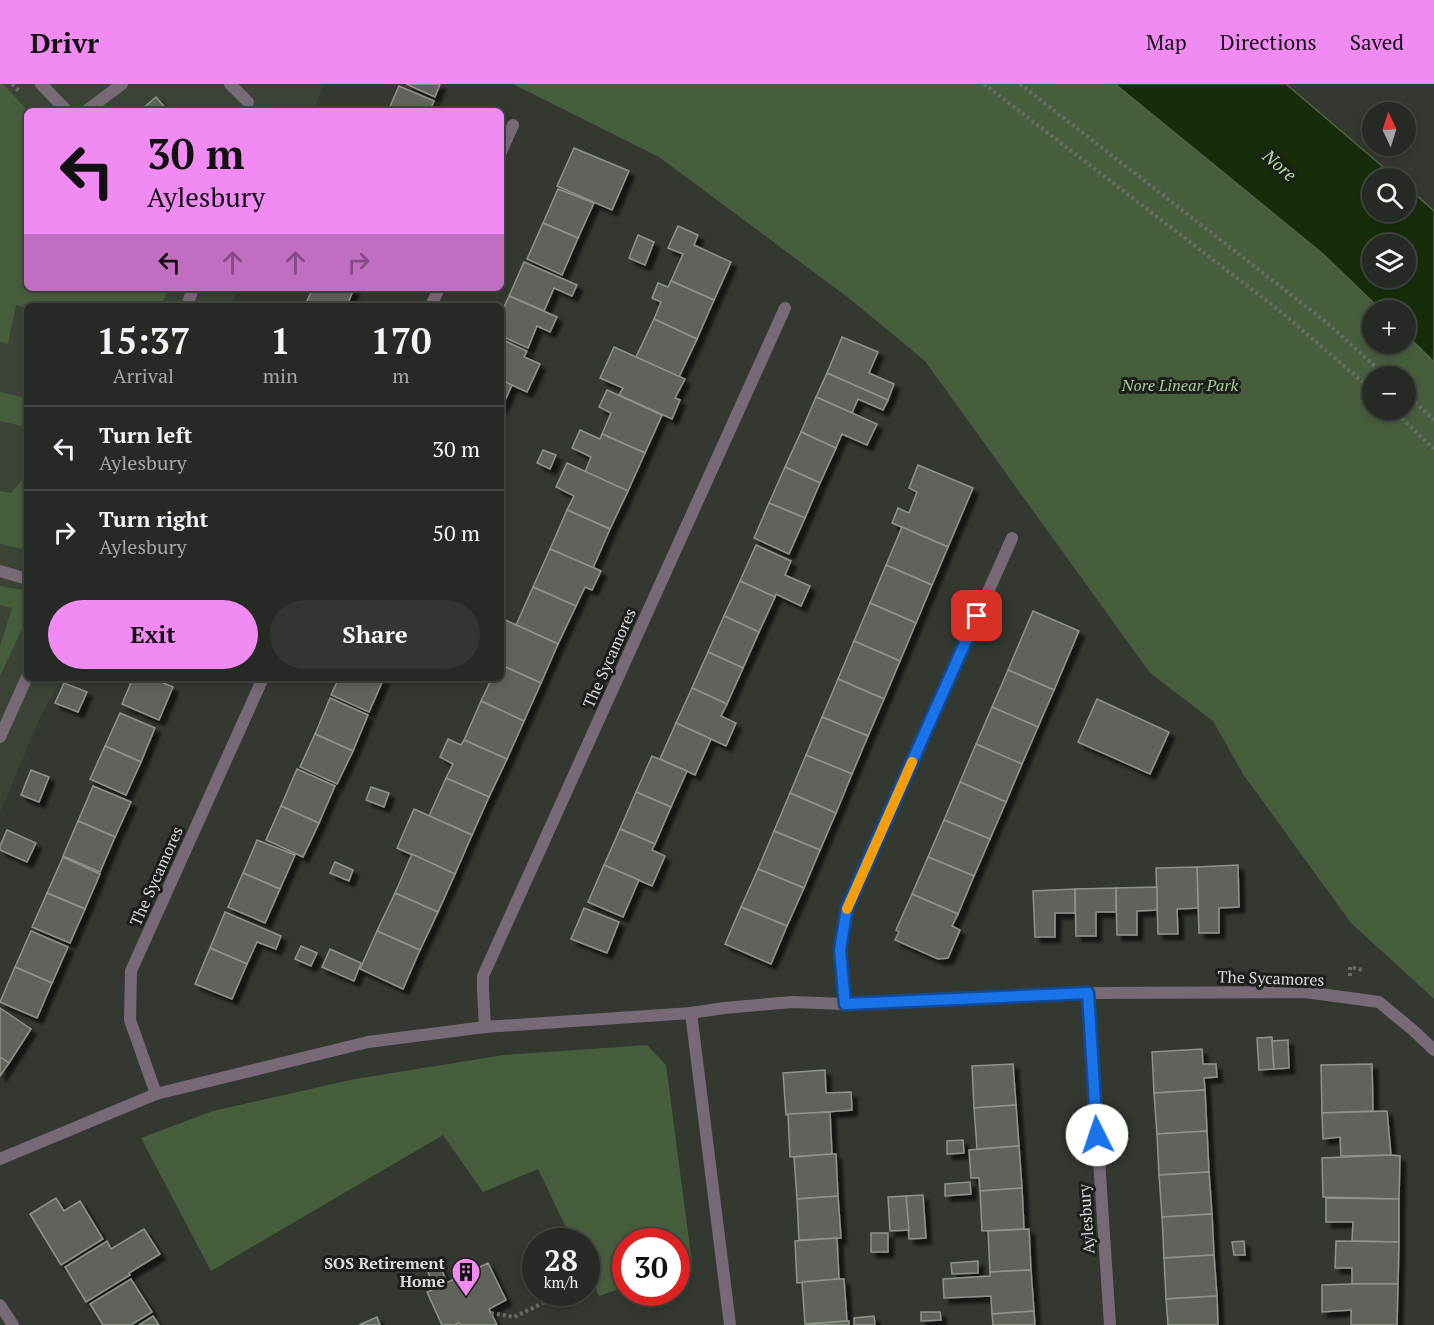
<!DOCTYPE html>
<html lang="en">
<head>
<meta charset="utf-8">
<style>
  :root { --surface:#262a24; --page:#323631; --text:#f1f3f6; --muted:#a4a7a6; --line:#424641; --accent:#f28af3 }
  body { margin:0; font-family:"PT Serif",serif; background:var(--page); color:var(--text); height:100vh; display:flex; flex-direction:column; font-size:22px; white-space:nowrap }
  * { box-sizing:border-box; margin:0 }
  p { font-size:20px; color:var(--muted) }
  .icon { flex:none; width:33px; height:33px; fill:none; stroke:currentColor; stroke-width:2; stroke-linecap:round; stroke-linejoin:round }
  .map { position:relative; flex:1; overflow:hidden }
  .side { position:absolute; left:24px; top:219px; width:480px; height:378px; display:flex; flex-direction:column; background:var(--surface); border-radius:9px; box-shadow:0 3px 9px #0003,0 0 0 2px var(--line) }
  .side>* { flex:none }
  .top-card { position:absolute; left:24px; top:24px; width:480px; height:183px; border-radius:9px; box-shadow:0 3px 9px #0003,0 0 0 2px var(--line); background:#f28af3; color:#111; overflow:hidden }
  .needle { width:39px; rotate:356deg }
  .fabs { position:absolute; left:1362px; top:18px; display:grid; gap:12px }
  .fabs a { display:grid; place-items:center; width:54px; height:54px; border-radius:50%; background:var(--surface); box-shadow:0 3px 9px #0003,0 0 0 2px var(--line); font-size:30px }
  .speed { position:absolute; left:522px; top:1144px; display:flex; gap:12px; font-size:30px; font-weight:700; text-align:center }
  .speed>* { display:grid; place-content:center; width:78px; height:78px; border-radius:50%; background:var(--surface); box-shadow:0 3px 9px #0003,0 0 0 2px var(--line); line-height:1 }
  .speed small { font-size:15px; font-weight:400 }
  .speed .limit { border:9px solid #d22; background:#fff; color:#111 }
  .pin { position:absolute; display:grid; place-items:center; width:51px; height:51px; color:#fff; margin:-26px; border-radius:12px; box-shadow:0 3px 9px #0006 }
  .me { position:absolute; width:66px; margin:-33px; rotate:356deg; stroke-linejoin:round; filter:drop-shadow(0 0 4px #0008) }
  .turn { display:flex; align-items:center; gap:21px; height:126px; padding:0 24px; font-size:27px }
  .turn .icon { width:78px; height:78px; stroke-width:2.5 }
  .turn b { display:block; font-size:42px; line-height:51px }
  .lanes { display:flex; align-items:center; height:57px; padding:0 24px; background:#0003; justify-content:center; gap:30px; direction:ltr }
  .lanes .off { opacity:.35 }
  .eta { display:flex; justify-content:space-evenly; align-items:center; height:102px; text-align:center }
  .eta b { font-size:36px; font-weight:700; line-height:42px }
  .cta { display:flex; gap:12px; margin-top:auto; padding:12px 24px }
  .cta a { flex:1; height:69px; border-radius:36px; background:var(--accent); color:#111; font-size:24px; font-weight:700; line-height:69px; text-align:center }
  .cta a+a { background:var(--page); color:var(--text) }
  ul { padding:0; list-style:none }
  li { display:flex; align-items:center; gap:18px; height:84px; padding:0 24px; border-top:2px solid var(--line) }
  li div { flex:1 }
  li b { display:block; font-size:22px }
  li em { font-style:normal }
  header { display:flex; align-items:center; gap:36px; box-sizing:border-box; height:84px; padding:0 30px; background:var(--accent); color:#111 }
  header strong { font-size:28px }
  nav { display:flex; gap:33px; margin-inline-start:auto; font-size:21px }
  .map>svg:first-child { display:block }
</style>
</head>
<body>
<header>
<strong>Drivr</strong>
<nav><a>Map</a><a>Directions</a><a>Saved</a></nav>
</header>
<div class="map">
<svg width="1434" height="1241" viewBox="0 0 1434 1241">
  <defs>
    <filter id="shadow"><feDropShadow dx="5.5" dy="5.5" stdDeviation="1.5" flood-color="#0009"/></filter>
  </defs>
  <rect width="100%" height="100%" fill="#333830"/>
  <path fill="#3a4336" d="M 0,0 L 325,0 L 313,27 L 27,27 L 27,204 L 239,204 L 231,222 L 27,222 L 27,594 L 62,594 L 40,634 L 0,729 Z"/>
  <g fill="#475e3d" fill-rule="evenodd">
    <path d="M 0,0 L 3,0 L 28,27 L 27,204 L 168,204 L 162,222 L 27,222 L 27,224 L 16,221 L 8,260 L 0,258 Z"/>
    <path d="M 513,0 L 1115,0 L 1323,170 L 1381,226 L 1372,226 L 1372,260 L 1406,260 L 1406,250 L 1434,278 L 1434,915 L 1351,839 L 1243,690 L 1213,637 L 1150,589 L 925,277 L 850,215 L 659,73 ZM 1372,292 L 1406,292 L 1406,326 L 1372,326 Z"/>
    <path d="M 0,308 L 27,314 L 27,348 L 22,342 L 0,337 Z"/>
    <path d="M 27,390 L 27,466 L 0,460 L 0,407 L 11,409 Z"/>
    <path d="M 0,502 L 27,507 L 27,534 L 0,592 L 0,562 L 12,524 L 0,521 Z"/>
    <path d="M 647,961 L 666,981 L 692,1179 L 677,1184 L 676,1158 L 626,1158 L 625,1203 L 599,1212 L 587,1185 L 586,1158 L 573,1158 L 538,1085 L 483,1108 L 443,1051 L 211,1187 L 141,1054 L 213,1027 L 355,995 L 504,971 Z"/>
  </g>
  <path fill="#172d0a" stroke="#516248" stroke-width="1.5" fill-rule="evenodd" d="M 1115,0 L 1286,0 L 1396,94 L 1372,94 L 1372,128 L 1406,128 L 1406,102 L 1434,127 L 1434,278 L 1406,250 L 1406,226 L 1381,226 L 1323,170 ZM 1406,160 L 1406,194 L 1372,194 L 1372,160 Z"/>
  <g fill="#5e645b" stroke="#8d948a" stroke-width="1.5" filter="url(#shadow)">
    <path d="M 406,0 L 440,0 L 435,13 Z"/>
    <path d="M 399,2 L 434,17 L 430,27 L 388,27 Z"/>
    <path d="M 156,13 L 168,27 L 140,27 Z"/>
    <path d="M 574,64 L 629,87 L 612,126 L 557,102 Z"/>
    <path d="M 558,105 L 594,119 L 578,154 L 543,139 Z"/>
    <path d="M 543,139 L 578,154 L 562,191 L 527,175 Z"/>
    <path d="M 678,142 L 698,151 L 694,161 L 731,178 L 714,216 L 671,197 L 683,170 L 668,164 Z"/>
    <path d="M 638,151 L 654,158 L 645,181 L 629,174 Z"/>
    <path d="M 524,178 L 577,201 L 572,212 L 554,204 L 544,227 L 509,212 Z"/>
    <path d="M 671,197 L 714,216 L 697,255 L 654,235 L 661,218 L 652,214 L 658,199 L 668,203 Z"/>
    <path d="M 313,204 L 354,204 L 347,222 L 313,222 L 306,219 Z"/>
    <path d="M 509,212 L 557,233 L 550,248 L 537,242 L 528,264 L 501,252 L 501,230 Z"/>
    <path d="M 654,235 L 697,255 L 679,293 L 636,273 Z"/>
    <path d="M 842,253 L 878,268 L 869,289 L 894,300 L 888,316 L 827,289 Z"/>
    <path d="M 501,255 L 527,267 L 524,273 L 540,280 L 527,308 L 501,296 Z"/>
    <path d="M 614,263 L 685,295 L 675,314 L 680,316 L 672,335 L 619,311 L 623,304 L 600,294 Z"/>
    <path d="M 827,289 L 888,316 L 883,326 L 858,315 L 852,329 L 816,313 Z"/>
    <path d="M 501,296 L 512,301 L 501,325 Z"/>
    <path d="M 607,306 L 662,331 L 645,369 L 602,350 L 611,329 L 599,323 Z"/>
    <path d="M 816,313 L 877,340 L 867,361 L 842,350 L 836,364 L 801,348 Z"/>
    <path d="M 580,346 L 600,355 L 602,350 L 645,369 L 628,407 L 585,388 L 591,373 L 572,364 Z"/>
    <path d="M 801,348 L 836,364 L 820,399 L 785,383 Z"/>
    <path d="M 543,366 L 556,371 L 550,385 L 537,379 Z"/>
    <path d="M 567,379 L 628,407 L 610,445 L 567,426 L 574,412 L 556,403 Z"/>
    <path d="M 918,381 L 973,404 L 948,463 L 892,439 L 898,424 L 909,429 L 917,408 L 909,404 Z"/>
    <path d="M 785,383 L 820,399 L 805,434 L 769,419 Z"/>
    <path d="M 769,419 L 805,434 L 789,470 L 754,454 Z"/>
    <path d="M 567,426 L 610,445 L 593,484 L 550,465 Z"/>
    <path d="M 902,443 L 948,463 L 932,501 L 886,481 Z"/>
    <path d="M 756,461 L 791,477 L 785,491 L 810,502 L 801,522 L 776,510 L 775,513 L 740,497 Z"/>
    <path d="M 550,465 L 601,487 L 592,506 L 585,503 L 576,522 L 533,503 Z"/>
    <path d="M 886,481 L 932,501 L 916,539 L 870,519 Z"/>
    <path d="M 740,497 L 775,513 L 759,548 L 724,532 Z"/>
    <path d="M 533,503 L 576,522 L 558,560 L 516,541 Z"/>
    <path d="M 870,519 L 916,539 L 900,577 L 854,557 Z"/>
    <path d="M 1033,527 L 1079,547 L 1054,606 L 1008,586 Z"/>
    <path d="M 724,532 L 759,548 L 743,584 L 708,568 Z"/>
    <path d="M 501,534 L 558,560 L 541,599 L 501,581 L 501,573 L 505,563 L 501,561 Z"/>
    <path d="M 854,557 L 900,577 L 884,615 L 838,595 Z"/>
    <path d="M 708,568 L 743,584 L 727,620 L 692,604 Z"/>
    <path d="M 501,581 L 541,599 L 524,637 L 481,617 L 492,594 L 501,594 Z"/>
    <path d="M 1008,586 L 1054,606 L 1038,643 L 992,623 Z"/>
    <path d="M 133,594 L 151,594 L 173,603 L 159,636 L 122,620 Z"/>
    <path d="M 339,594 L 384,594 L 369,628 L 331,611 Z"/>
    <path d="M 838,595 L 884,615 L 868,652 L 822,633 Z"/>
    <path d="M 64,599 L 87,608 L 78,628 L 55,619 Z"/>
    <path d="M 692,604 L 727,620 L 721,632 L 736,639 L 726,662 L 676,639 Z"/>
    <path d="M 330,614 L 368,631 L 353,667 L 315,650 Z"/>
    <path d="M 1097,615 L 1169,648 L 1150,690 L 1078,658 Z"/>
    <path d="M 481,617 L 524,637 L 507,675 L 464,656 Z"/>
    <path d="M 992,623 L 1038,643 L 1022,680 L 976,660 Z"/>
    <path d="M 120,629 L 155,644 L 141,678 L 105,662 Z"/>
    <path d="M 822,633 L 868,652 L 852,690 L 806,671 Z"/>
    <path d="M 676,639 L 711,655 L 695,691 L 660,675 Z"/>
    <path d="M 315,650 L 353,667 L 337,700 L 300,683 Z"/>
    <path d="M 448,655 L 461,661 L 464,656 L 507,675 L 489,713 L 446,694 L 453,680 L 440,673 Z"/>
    <path d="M 976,660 L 1022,680 L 1006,718 L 960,698 Z"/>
    <path d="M 105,662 L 141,678 L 126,711 L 90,695 Z"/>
    <path d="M 806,671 L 852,690 L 836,729 L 790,709 Z"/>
    <path d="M 652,672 L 687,687 L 671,723 L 636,708 Z"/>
    <path d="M 297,685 L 335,702 L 319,739 L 281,722 Z"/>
    <path d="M 31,686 L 49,693 L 39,718 L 21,711 Z"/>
    <path d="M 446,694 L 489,713 L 472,751 L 429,732 Z"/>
    <path d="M 960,698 L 1006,718 L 990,755 L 944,736 Z"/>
    <path d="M 93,702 L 131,718 L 115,753 L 78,737 Z"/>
    <path d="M 371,703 L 389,709 L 384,723 L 366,716 Z"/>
    <path d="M 636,708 L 671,723 L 655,760 L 620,745 Z"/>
    <path d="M 790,709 L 836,729 L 820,766 L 774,747 Z"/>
    <path d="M 281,722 L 319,739 L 303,773 L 266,756 Z"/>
    <path d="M 414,725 L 472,751 L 455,790 L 397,764 Z"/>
    <path d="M 944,736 L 990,755 L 974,792 L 928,773 Z"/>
    <path d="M 78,737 L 115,753 L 100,788 L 63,772 Z"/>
    <path d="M 620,745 L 655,760 L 652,766 L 665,772 L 652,802 L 604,781 Z"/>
    <path d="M 7,746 L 36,759 L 27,778 L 0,766 L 0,762 Z"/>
    <path d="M 774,747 L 820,766 L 804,804 L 758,785 Z"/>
    <path d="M 257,756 L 295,771 L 280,805 L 243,789 Z"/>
    <path d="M 412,770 L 455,790 L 438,828 L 395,809 Z"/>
    <path d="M 63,773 L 100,790 L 85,825 L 47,809 Z"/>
    <path d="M 928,773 L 974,792 L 958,830 L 912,810 Z"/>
    <path d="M 335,778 L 353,786 L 349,797 L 330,789 Z"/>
    <path d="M 604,781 L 639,796 L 623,833 L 588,818 Z"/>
    <path d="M 1238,781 L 1239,823 L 1219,824 L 1219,849 L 1199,849 L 1197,783 Z"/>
    <path d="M 1197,783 L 1198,824 L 1177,825 L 1178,850 L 1158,850 L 1156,784 Z"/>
    <path d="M 758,785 L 804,804 L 787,842 L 741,823 Z"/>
    <path d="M 243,789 L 280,805 L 265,839 L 228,823 Z"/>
    <path d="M 1157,803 L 1157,826 L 1137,827 L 1137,851 L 1117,851 L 1116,804 Z"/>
    <path d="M 1116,804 L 1116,828 L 1096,828 L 1096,852 L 1076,852 L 1075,805 Z"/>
    <path d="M 1075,805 L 1075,829 L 1055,829 L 1055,853 L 1035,853 L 1033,807 Z"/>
    <path d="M 47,809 L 85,825 L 70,859 L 32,843 Z"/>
    <path d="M 395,809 L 438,828 L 420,866 L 377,847 Z"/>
    <path d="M 912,810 L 958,830 L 952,842 L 960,846 L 948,874 L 938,875 L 895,856 L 899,848 L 896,846 Z"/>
    <path d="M 741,823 L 787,842 L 771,880 L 725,860 Z"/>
    <path d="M 584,824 L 619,838 L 607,869 L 571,855 Z"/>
    <path d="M 225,828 L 281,852 L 276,865 L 257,858 L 247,880 L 210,864 Z"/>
    <path d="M 31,847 L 68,863 L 52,899 L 15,883 Z"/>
    <path d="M 377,847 L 420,866 L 403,905 L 360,885 Z"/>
    <path d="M 301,862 L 317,869 L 311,882 L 295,875 Z"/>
    <path d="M 210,864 L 247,880 L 232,915 L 195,900 Z"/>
    <path d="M 330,865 L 361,879 L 354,897 L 322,883 Z"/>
    <path d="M 15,883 L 52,899 L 37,934 L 0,918 Z"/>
    <path d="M 0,924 L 31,945 L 9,979 L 0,973 Z"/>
    <path d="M 1272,953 L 1274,985 L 1259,986 L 1257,954 Z"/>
    <path d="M 1288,956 L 1289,984 L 1274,985 L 1272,957 Z"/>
    <path d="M 1202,965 L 1203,980 L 1216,980 L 1217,993 L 1204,994 L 1205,1006 L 1154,1009 L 1152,968 Z"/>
    <path d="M 0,973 L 9,979 L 0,992 Z"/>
    <path d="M 1013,980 L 1016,1021 L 974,1024 L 972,982 Z"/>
    <path d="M 1372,980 L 1373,1027 L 1322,1029 L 1321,981 Z"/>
    <path d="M 825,986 L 826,1009 L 851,1008 L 852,1026 L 786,1031 L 783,989 Z"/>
    <path d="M 1205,1006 L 1207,1047 L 1157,1050 L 1154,1009 Z"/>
    <path d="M 1016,1021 L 1019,1062 L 977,1065 L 974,1024 Z"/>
    <path d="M 1387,1027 L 1391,1071 L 1341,1072 L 1340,1053 L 1323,1055 L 1322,1029 Z"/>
    <path d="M 830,1028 L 832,1070 L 790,1073 L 788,1030 Z"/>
    <path d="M 1207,1047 L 1209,1088 L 1159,1091 L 1157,1050 Z"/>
    <path d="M 963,1056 L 964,1069 L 947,1070 L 947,1057 Z"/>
    <path d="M 1019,1062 L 1022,1104 L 980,1107 L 979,1094 L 971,1094 L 969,1066 Z"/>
    <path d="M 832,1070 L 836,1070 L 838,1112 L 797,1115 L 794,1073 Z"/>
    <path d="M 1391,1071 L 1400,1072 L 1399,1115 L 1323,1113 L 1322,1074 Z"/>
    <path d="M 1209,1088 L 1212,1130 L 1162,1133 L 1159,1091 Z"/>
    <path d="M 970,1098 L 971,1110 L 945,1112 L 945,1100 Z"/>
    <path d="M 1022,1104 L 1024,1145 L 982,1147 L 980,1107 Z"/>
    <path d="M 923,1111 L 926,1154 L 909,1155 L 906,1112 Z"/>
    <path d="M 838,1112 L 841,1154 L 799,1156 L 797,1115 Z"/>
    <path d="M 906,1112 L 909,1146 L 890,1147 L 888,1113 Z"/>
    <path d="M 56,1114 L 64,1127 L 80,1117 L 103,1155 L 61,1181 L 30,1130 Z"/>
    <path d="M 1326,1114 L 1399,1115 L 1399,1158 L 1352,1157 L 1353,1138 L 1326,1138 Z"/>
    <path d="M 1212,1130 L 1214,1171 L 1164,1174 L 1162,1133 Z"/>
    <path d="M 144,1145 L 160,1170 L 129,1189 L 130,1191 L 86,1218 L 65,1183 L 107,1157 L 111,1165 Z"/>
    <path d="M 1029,1145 L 1031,1186 L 990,1188 L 988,1147 Z"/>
    <rect x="871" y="1149" width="17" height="19"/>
    <path d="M 837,1154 L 839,1195 L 797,1199 L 795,1157 Z"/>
    <path d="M 1244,1157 L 1245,1171 L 1234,1171 L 1232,1158 Z"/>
    <path d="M 1336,1157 L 1399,1158 L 1398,1200 L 1352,1200 L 1352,1184 L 1335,1184 Z"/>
    <path d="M 1214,1171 L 1217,1212 L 1166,1215 L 1164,1174 Z"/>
    <path d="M 978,1177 L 978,1189 L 952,1190 L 951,1179 Z"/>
    <path d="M 488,1179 L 506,1216 L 489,1225 L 497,1241 L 461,1241 L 459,1239 L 455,1241 L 442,1241 L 427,1208 Z"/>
    <path d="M 439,1180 L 447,1198 L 435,1204 L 427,1186 Z"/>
    <path d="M 1031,1186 L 1034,1227 L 992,1230 L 991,1212 L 944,1214 L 943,1195 L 990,1192 L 990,1188 Z"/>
    <path d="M 131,1195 L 152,1228 L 131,1241 L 103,1241 L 90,1220 Z"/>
    <path d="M 839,1195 L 844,1195 L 847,1237 L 805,1240 L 802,1198 Z"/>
    <path d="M 1352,1200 L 1398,1200 L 1397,1241 L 1351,1241 L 1351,1226 L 1322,1228 L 1322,1201 Z"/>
    <path d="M 1217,1212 L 1218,1241 L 1168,1241 L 1166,1215 Z"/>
    <path d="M 1034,1227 L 1035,1241 L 993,1241 L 992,1230 Z"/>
    <path d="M 921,1228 L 940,1228 L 941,1236 L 921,1237 Z"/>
    <path d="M 153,1232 L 159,1241 L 139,1241 Z"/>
    <path d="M 874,1232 L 875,1241 L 854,1241 L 854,1234 Z"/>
    <path d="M 377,1233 L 380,1241 L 359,1241 Z"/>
    <path d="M 849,1237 L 849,1241 L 807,1241 L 807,1240 Z"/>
  </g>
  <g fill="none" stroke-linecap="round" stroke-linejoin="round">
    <g stroke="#676c65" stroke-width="4" stroke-dasharray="3 3" stroke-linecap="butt">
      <path d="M 12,0 L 20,8"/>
      <path d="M 984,0 L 1280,227 L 1372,306"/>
      <path d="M 1020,0 L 1326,238 L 1386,292"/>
      <path d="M 1406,310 L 1434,336"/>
      <path d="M 1393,326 L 1434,365"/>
      <path d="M 1350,892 L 1350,883 L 1363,886"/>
      <path d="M 491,1229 L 514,1233 L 553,1214"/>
    </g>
    <g stroke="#786977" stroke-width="12">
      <path d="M 41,0 L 67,27"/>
      <path d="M 230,0 L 248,18"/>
      <path d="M 86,27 L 122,0"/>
      <path d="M 187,222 L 193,204"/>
      <path d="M 0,487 L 27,495"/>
      <path d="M 0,653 L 27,593"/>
    </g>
    <g stroke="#786977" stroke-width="12">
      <path d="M 501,68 L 513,41"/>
      <path d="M 431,222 L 439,204"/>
      <path d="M 1088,909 L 1110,1241"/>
      <path d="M 845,920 L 840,866 L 847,824 L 1012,454"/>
      <path d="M 691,929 L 730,1241"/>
      <path d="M 485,943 L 483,906 L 483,892 L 785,224"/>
      <path d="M 156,1010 L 130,936 L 131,887 L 263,594"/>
      <path d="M 0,1075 L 156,1010 L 368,958 L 485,943 L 691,929 L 724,924 L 792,918 L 845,920 L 1088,909 L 1305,908 L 1379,918 L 1414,947 L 1434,966"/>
      <path d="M 0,1221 L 13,1241"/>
    </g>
  </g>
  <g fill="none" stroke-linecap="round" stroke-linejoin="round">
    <g stroke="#114b97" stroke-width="15">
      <path id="route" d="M 977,532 L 847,824 L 840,866 L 845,920 L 1088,909 L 1097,1051"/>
    </g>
    <use href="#route" stroke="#1a73e8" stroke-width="10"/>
    <path stroke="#f59e0b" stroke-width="10" d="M 847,825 L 912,678"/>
  </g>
  <defs>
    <g id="building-pin" transform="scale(1.5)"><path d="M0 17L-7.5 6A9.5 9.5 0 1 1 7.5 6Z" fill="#f28af3" stroke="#1c1e1b"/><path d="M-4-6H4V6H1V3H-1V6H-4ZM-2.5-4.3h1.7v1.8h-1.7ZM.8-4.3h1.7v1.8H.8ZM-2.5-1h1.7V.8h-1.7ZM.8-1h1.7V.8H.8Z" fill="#111"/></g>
  </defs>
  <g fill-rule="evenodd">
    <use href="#building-pin" x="466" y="1188"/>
  </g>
  <g text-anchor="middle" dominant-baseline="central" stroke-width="6" stroke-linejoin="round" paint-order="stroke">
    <g font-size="16" font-style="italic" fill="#a4ce91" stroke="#1c1e1b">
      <text x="1180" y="301">Nore Linear Park</text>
    </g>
    <g font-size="16" fill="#d8dcd7" stroke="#1c1e1b">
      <text transform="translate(609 574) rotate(-66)">The Sycamores</text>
      <text transform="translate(156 792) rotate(-66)">The Sycamores</text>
      <text transform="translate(1271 894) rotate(2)">The Sycamores</text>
      <text transform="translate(1086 1135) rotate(-94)">Aylesbury</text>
    </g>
    <g font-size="16" font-weight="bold" fill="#d8dcd7" stroke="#1c1e1b" text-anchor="end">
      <text x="445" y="1179">SOS Retirement<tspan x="445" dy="18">Home</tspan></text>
    </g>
    <g font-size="18" font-style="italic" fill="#b3dea0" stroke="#1c1e1b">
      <text transform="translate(1280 81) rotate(41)">Nore</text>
    </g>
  </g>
</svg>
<div class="fabs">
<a><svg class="needle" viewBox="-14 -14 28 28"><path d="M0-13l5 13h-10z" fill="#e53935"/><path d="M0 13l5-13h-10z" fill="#a4a7a6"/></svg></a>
<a><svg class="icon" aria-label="search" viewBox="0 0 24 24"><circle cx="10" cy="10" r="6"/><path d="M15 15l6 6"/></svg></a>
<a><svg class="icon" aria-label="layers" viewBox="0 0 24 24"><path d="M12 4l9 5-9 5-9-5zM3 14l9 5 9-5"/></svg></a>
<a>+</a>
<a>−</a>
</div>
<div class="speed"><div>28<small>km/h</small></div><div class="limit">30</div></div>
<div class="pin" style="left:977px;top:532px;background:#d93025"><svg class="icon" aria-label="arrive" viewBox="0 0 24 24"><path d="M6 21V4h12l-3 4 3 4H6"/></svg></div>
<svg class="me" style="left:1097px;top:1051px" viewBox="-20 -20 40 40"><circle r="19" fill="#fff"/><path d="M0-13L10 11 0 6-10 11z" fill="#1a73e8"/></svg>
<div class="top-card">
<div class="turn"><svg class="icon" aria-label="left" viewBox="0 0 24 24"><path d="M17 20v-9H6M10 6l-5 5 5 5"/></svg><div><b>30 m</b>Aylesbury</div></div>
<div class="lanes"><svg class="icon" aria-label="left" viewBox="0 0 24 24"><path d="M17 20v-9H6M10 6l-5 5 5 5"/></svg><svg class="icon off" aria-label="ahead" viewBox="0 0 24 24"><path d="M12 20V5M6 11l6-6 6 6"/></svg><svg class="icon off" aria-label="ahead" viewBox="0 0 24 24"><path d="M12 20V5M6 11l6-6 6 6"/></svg><svg class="icon off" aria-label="right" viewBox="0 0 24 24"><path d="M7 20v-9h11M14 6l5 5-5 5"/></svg></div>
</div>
<section class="side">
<div class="eta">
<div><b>15:37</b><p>Arrival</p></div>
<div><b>1</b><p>min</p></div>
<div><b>170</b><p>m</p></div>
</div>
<ul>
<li><svg class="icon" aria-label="left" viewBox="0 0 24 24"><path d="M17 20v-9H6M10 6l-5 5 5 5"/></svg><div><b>Turn left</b><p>Aylesbury</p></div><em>30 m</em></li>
<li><svg class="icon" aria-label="right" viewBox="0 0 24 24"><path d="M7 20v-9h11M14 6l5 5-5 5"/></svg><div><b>Turn right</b><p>Aylesbury</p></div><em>50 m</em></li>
</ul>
<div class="cta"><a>Exit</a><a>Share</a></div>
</section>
</div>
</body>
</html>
